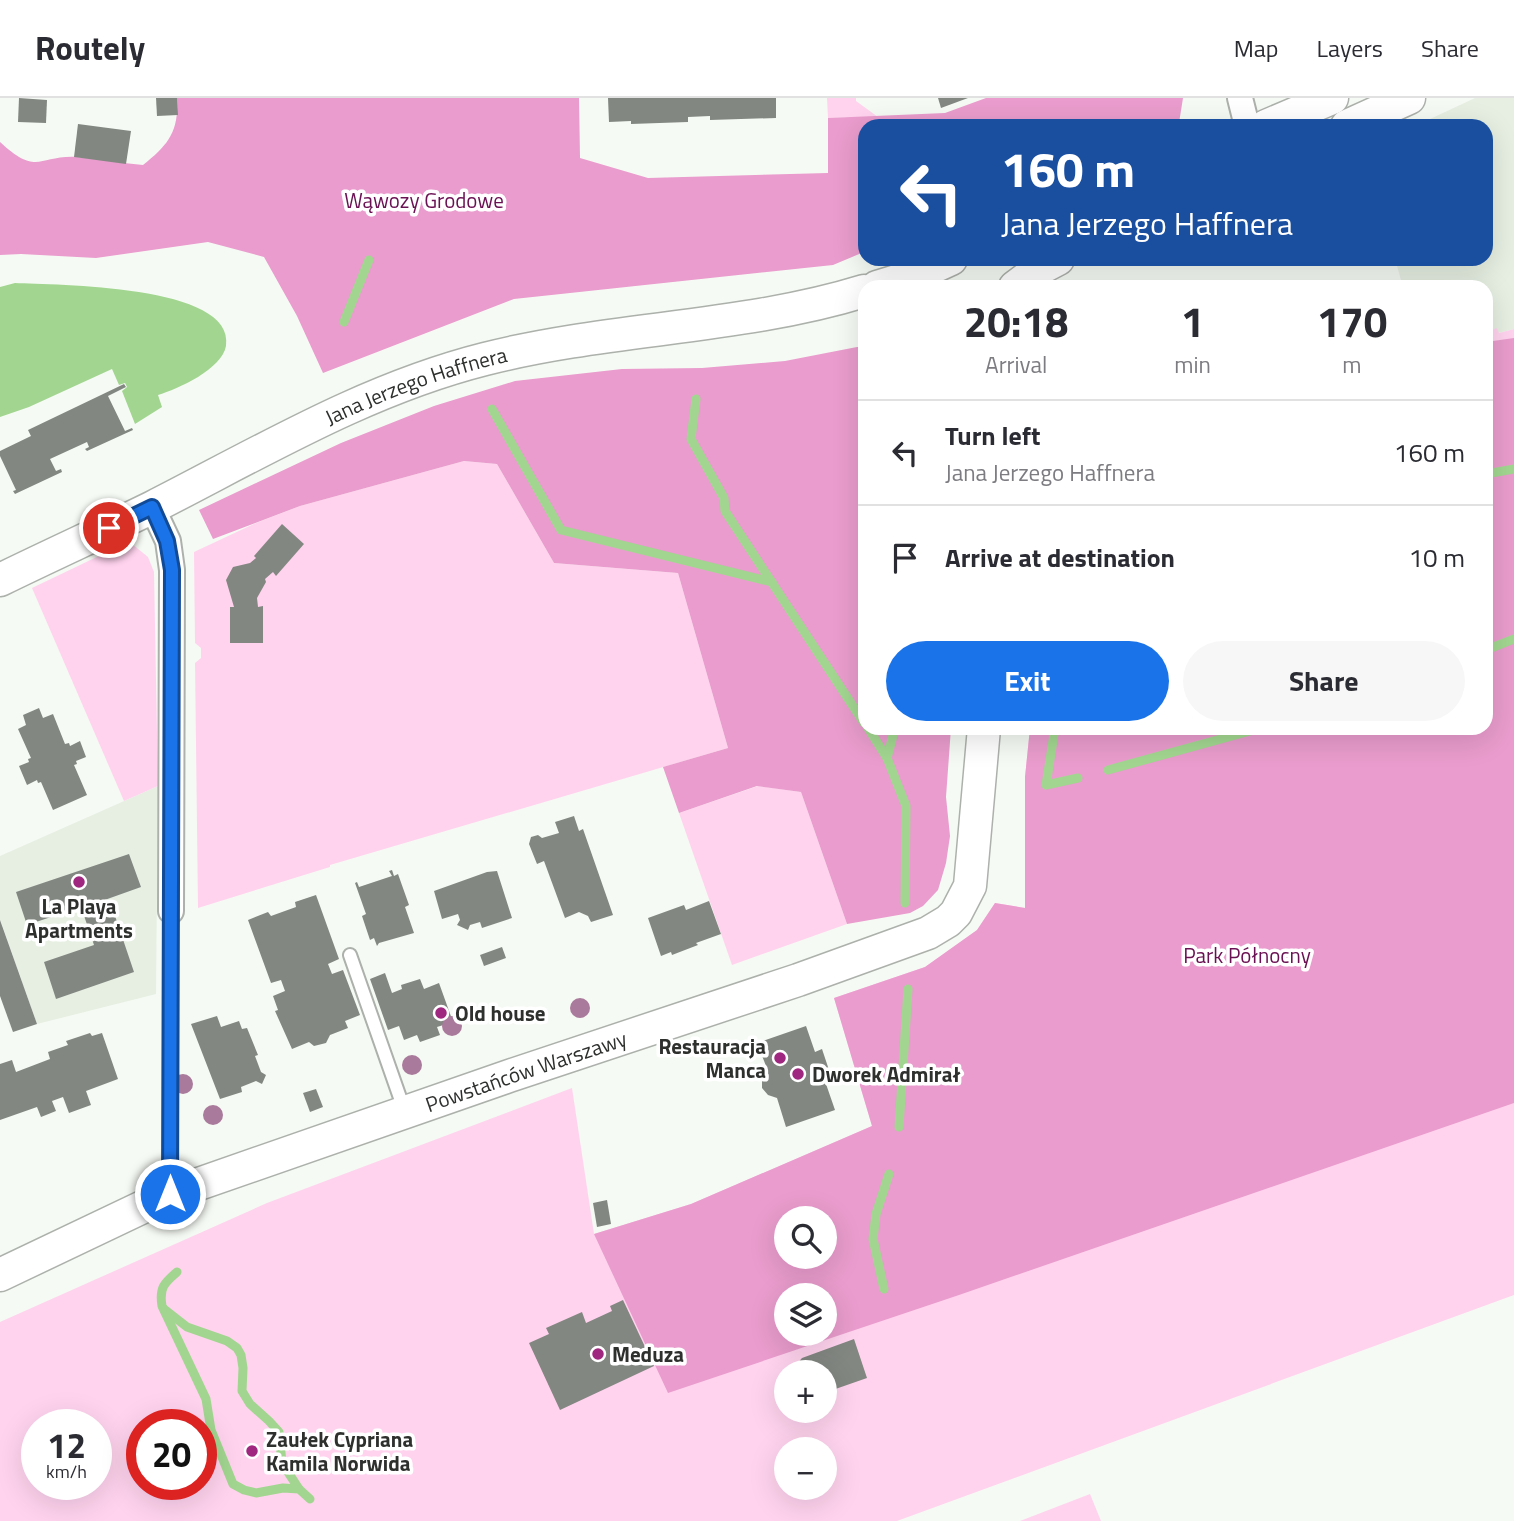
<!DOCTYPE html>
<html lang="en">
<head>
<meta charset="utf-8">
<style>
  :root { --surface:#fff; --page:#f7f7f7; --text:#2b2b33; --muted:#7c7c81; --line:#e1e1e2; --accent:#1a73e8 }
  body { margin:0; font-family:"Titillium Web",sans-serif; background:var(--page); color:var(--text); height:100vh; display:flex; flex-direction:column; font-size:26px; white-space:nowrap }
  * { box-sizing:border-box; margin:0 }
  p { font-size:23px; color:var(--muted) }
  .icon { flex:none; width:38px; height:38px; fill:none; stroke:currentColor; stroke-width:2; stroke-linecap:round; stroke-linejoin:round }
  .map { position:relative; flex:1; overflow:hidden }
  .side { position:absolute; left:858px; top:182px; width:635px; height:455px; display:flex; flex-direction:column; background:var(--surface); border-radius:21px; box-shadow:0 7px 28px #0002 }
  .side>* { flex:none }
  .hud { position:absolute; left:858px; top:21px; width:635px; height:147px; border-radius:21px; box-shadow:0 7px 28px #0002; background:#1a4fa0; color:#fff; overflow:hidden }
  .buttons { position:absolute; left:774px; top:1108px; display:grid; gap:14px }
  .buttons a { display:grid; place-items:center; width:63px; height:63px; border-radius:50%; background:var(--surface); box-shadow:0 7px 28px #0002; font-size:35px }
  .speed { position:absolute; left:21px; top:1311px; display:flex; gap:14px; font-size:35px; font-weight:700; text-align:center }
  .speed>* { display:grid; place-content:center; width:91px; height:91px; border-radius:50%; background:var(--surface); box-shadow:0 7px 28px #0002; line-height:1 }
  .speed small { font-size:18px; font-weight:400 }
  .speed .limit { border:10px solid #d22; background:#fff; color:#111 }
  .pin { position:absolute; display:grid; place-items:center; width:60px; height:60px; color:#fff; margin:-30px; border:4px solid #fff; border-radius:50%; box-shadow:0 2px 7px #0007 }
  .me { position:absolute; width:77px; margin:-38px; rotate:0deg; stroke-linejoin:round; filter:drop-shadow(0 0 5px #0008) }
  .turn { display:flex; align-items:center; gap:24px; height:147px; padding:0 28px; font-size:32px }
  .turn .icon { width:91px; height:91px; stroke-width:2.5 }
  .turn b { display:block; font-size:49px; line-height:60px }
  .eta { display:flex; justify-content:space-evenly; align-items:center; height:119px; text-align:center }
  .eta b { font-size:42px; font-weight:700; line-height:49px }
  .button { display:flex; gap:14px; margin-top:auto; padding:14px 28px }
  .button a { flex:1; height:80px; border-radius:42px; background:var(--accent); color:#fff; font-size:28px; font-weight:700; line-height:80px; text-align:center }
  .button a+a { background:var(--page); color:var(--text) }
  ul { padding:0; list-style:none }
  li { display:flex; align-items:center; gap:21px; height:105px; padding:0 28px; border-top:2px solid var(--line) }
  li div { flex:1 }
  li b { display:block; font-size:26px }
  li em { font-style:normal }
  header { display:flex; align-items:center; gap:42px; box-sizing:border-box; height:98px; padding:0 35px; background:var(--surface); border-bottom:2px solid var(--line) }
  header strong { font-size:33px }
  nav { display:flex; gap:38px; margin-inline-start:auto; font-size:24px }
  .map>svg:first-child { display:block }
</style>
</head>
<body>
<header>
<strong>Routely</strong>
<nav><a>Map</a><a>Layers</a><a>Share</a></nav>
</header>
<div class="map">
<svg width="1514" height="1423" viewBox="0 0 1514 1423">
  <rect width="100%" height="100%" fill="#f6faf4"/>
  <g fill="#e6efe2">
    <path d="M 1475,0 L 1514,0 L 1514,231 L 1498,235 L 1497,231 L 1486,234 L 1486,189 L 1403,189 L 1395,161 L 1486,161 L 1486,28 L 1415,28 Z"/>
    <path d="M 158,688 L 156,896 L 37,926 L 0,821 L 0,758 Z"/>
  </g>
  <g fill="#ffd3ee" fill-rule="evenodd">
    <path d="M 827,0 L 856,0 L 856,3 L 878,19 L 828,20 Z"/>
    <path d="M 1497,230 L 1499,235 L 1514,231 L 1514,1197 L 897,1423 L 0,1423 L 0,1224 L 267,1105 L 572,990 L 594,1136 L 691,1106 L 872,1028 L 834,900 L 925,869 L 977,832 L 995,805 L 1025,810 L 1025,679 L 1030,630 L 1486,630 L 1486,234 ZM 786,1120 L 824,1120 L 824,1158 L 786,1158 ZM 786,1197 L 824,1197 L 824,1236 L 786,1236 ZM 786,1274 L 824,1274 L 824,1312 L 786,1312 ZM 37,1326 L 96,1326 L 96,1386 L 37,1386 ZM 142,1326 L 201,1326 L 201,1386 L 142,1386 ZM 786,1351 L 824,1351 L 824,1390 L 786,1390 Z"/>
    <path d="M 464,363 L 497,366 L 554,465 L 678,475 L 728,650 L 330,767 L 330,769 L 198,810 L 195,565 L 201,560 L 201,550 L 195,545 L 194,454 L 256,425 L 300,408 Z"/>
    <path d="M 124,446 L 132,446 L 148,459 L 154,474 L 158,688 L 124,703 L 32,490 Z"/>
    <path d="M 758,688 L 801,694 L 847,826 L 732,867 L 679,715 Z"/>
    <path d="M 1090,1396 L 1101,1423 L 1020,1423 Z"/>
  </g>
  <g fill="#e99ccd" fill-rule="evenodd">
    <path d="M 177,0 L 579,0 L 580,60 L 648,80 L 828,75 L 828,20 L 945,15 L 986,0 L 1183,0 L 1179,25 L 1172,28 L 864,28 L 864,154 L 833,167 L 514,201 L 323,275 L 297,218 L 264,159 L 208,144 L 96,160 L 21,156 L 0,157 L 0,44 C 38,79 38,57 77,59 C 99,61 121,65 143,67 C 168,47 179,34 177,0 Z"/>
    <path d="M 1514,240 L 1514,1005 L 959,1197 L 668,1295 L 594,1136 L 691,1106 L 872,1028 L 834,900 L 925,869 L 977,832 L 995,805 L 1025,810 L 1025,679 L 1030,630 L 1486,630 L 1486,244 ZM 786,1120 L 824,1120 L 824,1158 L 786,1158 ZM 786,1197 L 824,1197 L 824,1236 L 786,1236 Z"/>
    <path d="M 857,249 L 864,249 L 864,630 L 951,630 L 946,699 L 950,738 L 946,765 L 938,792 L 923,808 L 910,815 L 847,826 L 801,694 L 757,688 L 679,715 L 663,669 L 728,650 L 678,475 L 554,465 L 497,366 L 464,363 L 300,408 L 213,441 L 199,412 L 341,345 L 434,308 L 515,283 L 622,271 L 702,270 L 785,263 Z"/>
  </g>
  <path fill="#a2d690" d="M 15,185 C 54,187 236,186 226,248 C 222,271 178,291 158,297 L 162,309 L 135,326 L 122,293 L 127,289 L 125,285 L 119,287 L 112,271 L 29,309 L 0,319 L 0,189 Z"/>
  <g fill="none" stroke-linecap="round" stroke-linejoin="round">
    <g stroke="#a2d690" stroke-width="9">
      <path d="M 344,224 L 369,162"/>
      <path d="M 696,301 L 691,341 L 724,400 L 725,413 L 864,625"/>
      <path d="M 492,311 L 561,432 L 772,484"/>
      <path d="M 1486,376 L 1514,371"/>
      <path d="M 1486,552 L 1514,541"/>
      <path d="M 868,630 L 887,660"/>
      <path d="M 895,630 L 887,660 L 906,708 L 905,805"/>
      <path d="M 1055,630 L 1046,687 L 1078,680"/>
      <path d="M 1108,672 L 1261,630"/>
      <path d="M 899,1029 L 908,891"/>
      <path d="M 177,1174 C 164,1185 159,1190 162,1208 L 206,1301 L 211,1332 L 233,1386 L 244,1392 L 256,1395 L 283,1390 L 299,1391 L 310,1401"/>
      <path d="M 884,1191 L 873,1141 L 876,1116 L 889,1076"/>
      <path d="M 164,1211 L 187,1229 L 227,1243 L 237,1250 L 241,1257 L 243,1270 L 242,1293 L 250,1306 L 269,1323 L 279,1334 L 282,1365 L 299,1391"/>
    </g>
  </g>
  <g fill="#838782">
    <path d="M 19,0 L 47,2 L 46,25 L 18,24 Z"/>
    <path d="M 156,0 L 177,0 L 178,17 L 157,18 Z"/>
    <path d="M 608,0 L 776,0 L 776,20 L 710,22 L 710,18 L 688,19 L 688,24 L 631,26 L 631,23 L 609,24 Z"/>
    <path d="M 938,0 L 968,0 L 941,10 Z"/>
    <path d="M 78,26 L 131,33 L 126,66 L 74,59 Z"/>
    <path d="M 124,286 L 126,289 L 108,298 L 125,333 L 132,330 L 133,332 L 87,353 L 85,351 L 89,349 L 87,344 L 50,361 L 56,373 L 61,371 L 62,374 L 15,396 L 13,393 L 16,392 L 0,358 L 0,353 L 31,338 L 28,332 Z"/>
    <path d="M 282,426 L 304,446 L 276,478 L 273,474 L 265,481 L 266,484 L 257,500 L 258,509 L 263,508 L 263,545 L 230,545 L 230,509 L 234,509 L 226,482 L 233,469 L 250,465 L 256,460 L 254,458 Z"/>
    <path d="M 39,610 L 43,620 L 53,616 L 65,646 L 69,645 L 70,648 L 80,643 L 86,659 L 76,663 L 77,666 L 74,667 L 87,697 L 53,712 L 41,684 L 38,685 L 37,682 L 27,687 L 19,668 L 29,664 L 28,661 L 31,660 L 18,631 L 26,627 L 23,617 Z"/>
    <path d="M 574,718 L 579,733 L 583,731 L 613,817 L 591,824 L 588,818 L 579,814 L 565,820 L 544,763 L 537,766 L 529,746 L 531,739 L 538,737 L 542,740 L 559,735 L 555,724 Z"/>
    <path d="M 129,756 L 141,789 L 99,804 L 102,815 L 113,812 L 134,874 L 56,901 L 44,864 L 94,847 L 81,809 L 27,827 L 16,794 Z"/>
    <path d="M 392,772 L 394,778 L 398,776 L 409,807 L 405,809 L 414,835 L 379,845 L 377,848 L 374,840 L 370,842 L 362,818 L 366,816 L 355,785 L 357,784 L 359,789 L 392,778 L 389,773 Z"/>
    <path d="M 497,773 L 512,820 L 482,830 L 480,824 L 470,827 L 468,832 L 457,827 L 460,822 L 458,816 L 442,821 L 434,793 L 487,774 Z"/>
    <path d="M 316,797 L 339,861 L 328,866 L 332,876 L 343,872 L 360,917 L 345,923 L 348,930 L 330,937 L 326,945 L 314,948 L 309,944 L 292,951 L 275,913 L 278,912 L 273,898 L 285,893 L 281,882 L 271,885 L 248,822 L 268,814 L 271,818 L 296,809 L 295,804 Z"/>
    <path d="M 709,803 L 721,836 L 696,845 L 698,847 L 672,857 L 671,854 L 661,858 L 648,820 L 684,807 L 686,812 Z"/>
    <path d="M 0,822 L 37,926 L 13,934 L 0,898 Z"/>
    <path d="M 502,849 L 506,860 L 484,868 L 480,857 Z"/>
    <path d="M 385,875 L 392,895 L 402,891 L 401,887 L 420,881 L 424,891 L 439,885 L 453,924 L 437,929 L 440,937 L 420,944 L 417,937 L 404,942 L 399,928 L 388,932 L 370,881 Z"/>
    <path d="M 217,918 L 221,929 L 239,923 L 242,931 L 247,930 L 258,957 L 255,958 L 261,974 L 266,977 L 262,986 L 256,983 L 241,989 L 242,994 L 220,1001 L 191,926 Z"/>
    <path d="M 806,928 L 815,954 L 822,951 L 833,984 L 826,986 L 835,1012 L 786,1029 L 777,1000 L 768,997 L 762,990 L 762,981 L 768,973 L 757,945 Z"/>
    <path d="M 90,935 L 92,938 L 102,935 L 118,981 L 86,993 L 91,1007 L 69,1015 L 63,999 L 52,1003 L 56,1013 L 41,1019 L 37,1009 L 0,1022 L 0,966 L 12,962 L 16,974 L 50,961 L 48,954 L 68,947 L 66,943 Z"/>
    <path d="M 316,991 L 323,1009 L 310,1014 L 303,995 Z"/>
    <path d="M 607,1102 L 611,1126 L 597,1129 L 593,1105 Z"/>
    <path d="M 623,1202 L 654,1268 L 560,1312 L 529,1245 L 549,1236 L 546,1230 L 582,1214 L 586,1225 L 612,1213 L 610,1208 Z"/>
    <path d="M 854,1241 L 867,1280 L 824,1295 L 824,1274 L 797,1274 L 795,1268 L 802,1260 Z"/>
  </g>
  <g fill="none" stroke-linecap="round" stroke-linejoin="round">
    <g stroke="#adb1ab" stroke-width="16">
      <g id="service">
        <path d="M 350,857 L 405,1014"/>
        <path d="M 170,1093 L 171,813"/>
      </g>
    </g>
    <g stroke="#adb1ab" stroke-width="28">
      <g id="minor">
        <path d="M 1240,0 L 1247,28"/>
        <path d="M 152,409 L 168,443 L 172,472 L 171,813"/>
      </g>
    </g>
    <g stroke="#adb1ab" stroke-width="35">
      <g id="tertiary">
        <path d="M 1266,28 L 1332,0"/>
        <path d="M 1347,28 L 1409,0"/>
        <path d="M 877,189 L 916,177 L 951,161"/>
        <path d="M 1015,189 L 1039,171 L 1058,161"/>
        <path id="s1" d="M 0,482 C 51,457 102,434 153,409 C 261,354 366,291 485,261 C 610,229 741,231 864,193"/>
        <path id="s2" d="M 0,1177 L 170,1096 L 509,978 L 798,882 L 928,835 L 948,823 L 956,815 L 970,788 L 984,630"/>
      </g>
    </g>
    <use href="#service" stroke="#fff" stroke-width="12"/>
    <use href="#minor" stroke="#fff" stroke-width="24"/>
    <use href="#tertiary" stroke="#fff" stroke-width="32"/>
  </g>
  <g fill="#a97a9b">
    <circle cx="580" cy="910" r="10"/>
    <circle cx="452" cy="928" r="10"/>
    <circle cx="412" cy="967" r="10"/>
    <circle cx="183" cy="986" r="10"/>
    <circle cx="213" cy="1017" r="10"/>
  </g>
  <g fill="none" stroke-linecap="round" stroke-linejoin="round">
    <g stroke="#114b97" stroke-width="18">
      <path id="route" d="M 109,430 L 152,409 L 167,443 L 172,472 L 170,1096"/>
    </g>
    <use href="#route" stroke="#1a73e8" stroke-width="12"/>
  </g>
  <g fill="#9f277f" stroke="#fff" stroke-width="2.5">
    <circle cx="79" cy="784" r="7"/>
    <circle cx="441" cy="915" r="7"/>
    <circle cx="780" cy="960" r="7"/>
    <circle cx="798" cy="976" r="7"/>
    <circle cx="598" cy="1256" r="7"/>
    <circle cx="252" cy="1353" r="7"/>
  </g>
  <g text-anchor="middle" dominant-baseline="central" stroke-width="7" stroke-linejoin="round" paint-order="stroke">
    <g font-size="21" fill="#6a1153" stroke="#fff">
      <text x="424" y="102">Wąwozy Grodowe</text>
      <text x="1247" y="857">Park Północny</text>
    </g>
    <g font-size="21" fill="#2e302e" stroke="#fff">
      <text stroke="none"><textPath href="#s1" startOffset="460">Jana Jerzego Haffnera</textPath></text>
      <text stroke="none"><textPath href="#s2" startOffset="565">Powstańców Warszawy</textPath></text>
    </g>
    <g font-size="21" font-weight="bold" fill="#2e302e" stroke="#fff" text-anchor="start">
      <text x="79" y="808" text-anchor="middle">La Playa<tspan x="79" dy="24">Apartments</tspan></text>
      <text x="455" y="915">Old house</text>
      <text x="766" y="948" text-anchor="end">Restauracja<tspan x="766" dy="24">Manca</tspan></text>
      <text x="812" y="976">Dworek Admirał</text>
      <text x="612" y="1256">Meduza</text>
      <text x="266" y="1341">Zaułek Cypriana<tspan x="266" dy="24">Kamila Norwida</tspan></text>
    </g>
  </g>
</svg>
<div class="buttons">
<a><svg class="icon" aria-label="search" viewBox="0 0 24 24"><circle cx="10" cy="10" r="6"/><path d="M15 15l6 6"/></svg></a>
<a><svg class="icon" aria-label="layers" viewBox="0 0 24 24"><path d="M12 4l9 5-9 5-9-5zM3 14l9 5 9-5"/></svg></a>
<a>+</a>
<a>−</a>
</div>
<div class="speed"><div>12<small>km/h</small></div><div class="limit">20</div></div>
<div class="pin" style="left:109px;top:430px;background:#d93025"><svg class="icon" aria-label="arrive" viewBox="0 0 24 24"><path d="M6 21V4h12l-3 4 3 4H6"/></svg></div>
<svg class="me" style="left:170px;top:1096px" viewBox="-20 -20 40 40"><circle r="17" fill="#1a73e8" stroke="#fff" stroke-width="3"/><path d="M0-11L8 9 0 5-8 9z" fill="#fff"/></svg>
<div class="hud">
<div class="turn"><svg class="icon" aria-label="left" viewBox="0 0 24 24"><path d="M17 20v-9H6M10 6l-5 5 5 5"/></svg><div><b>160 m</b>Jana Jerzego Haffnera</div></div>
</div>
<section class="side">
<div class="eta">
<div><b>20:18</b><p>Arrival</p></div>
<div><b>1</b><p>min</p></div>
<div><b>170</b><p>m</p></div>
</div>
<ul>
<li><svg class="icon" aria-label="left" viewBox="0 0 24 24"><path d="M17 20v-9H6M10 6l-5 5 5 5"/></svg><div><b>Turn left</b><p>Jana Jerzego Haffnera</p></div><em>160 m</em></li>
<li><svg class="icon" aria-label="arrive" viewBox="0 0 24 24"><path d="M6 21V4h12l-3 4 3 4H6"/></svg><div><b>Arrive at destination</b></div><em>10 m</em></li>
</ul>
<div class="button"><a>Exit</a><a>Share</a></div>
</section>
</div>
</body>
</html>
